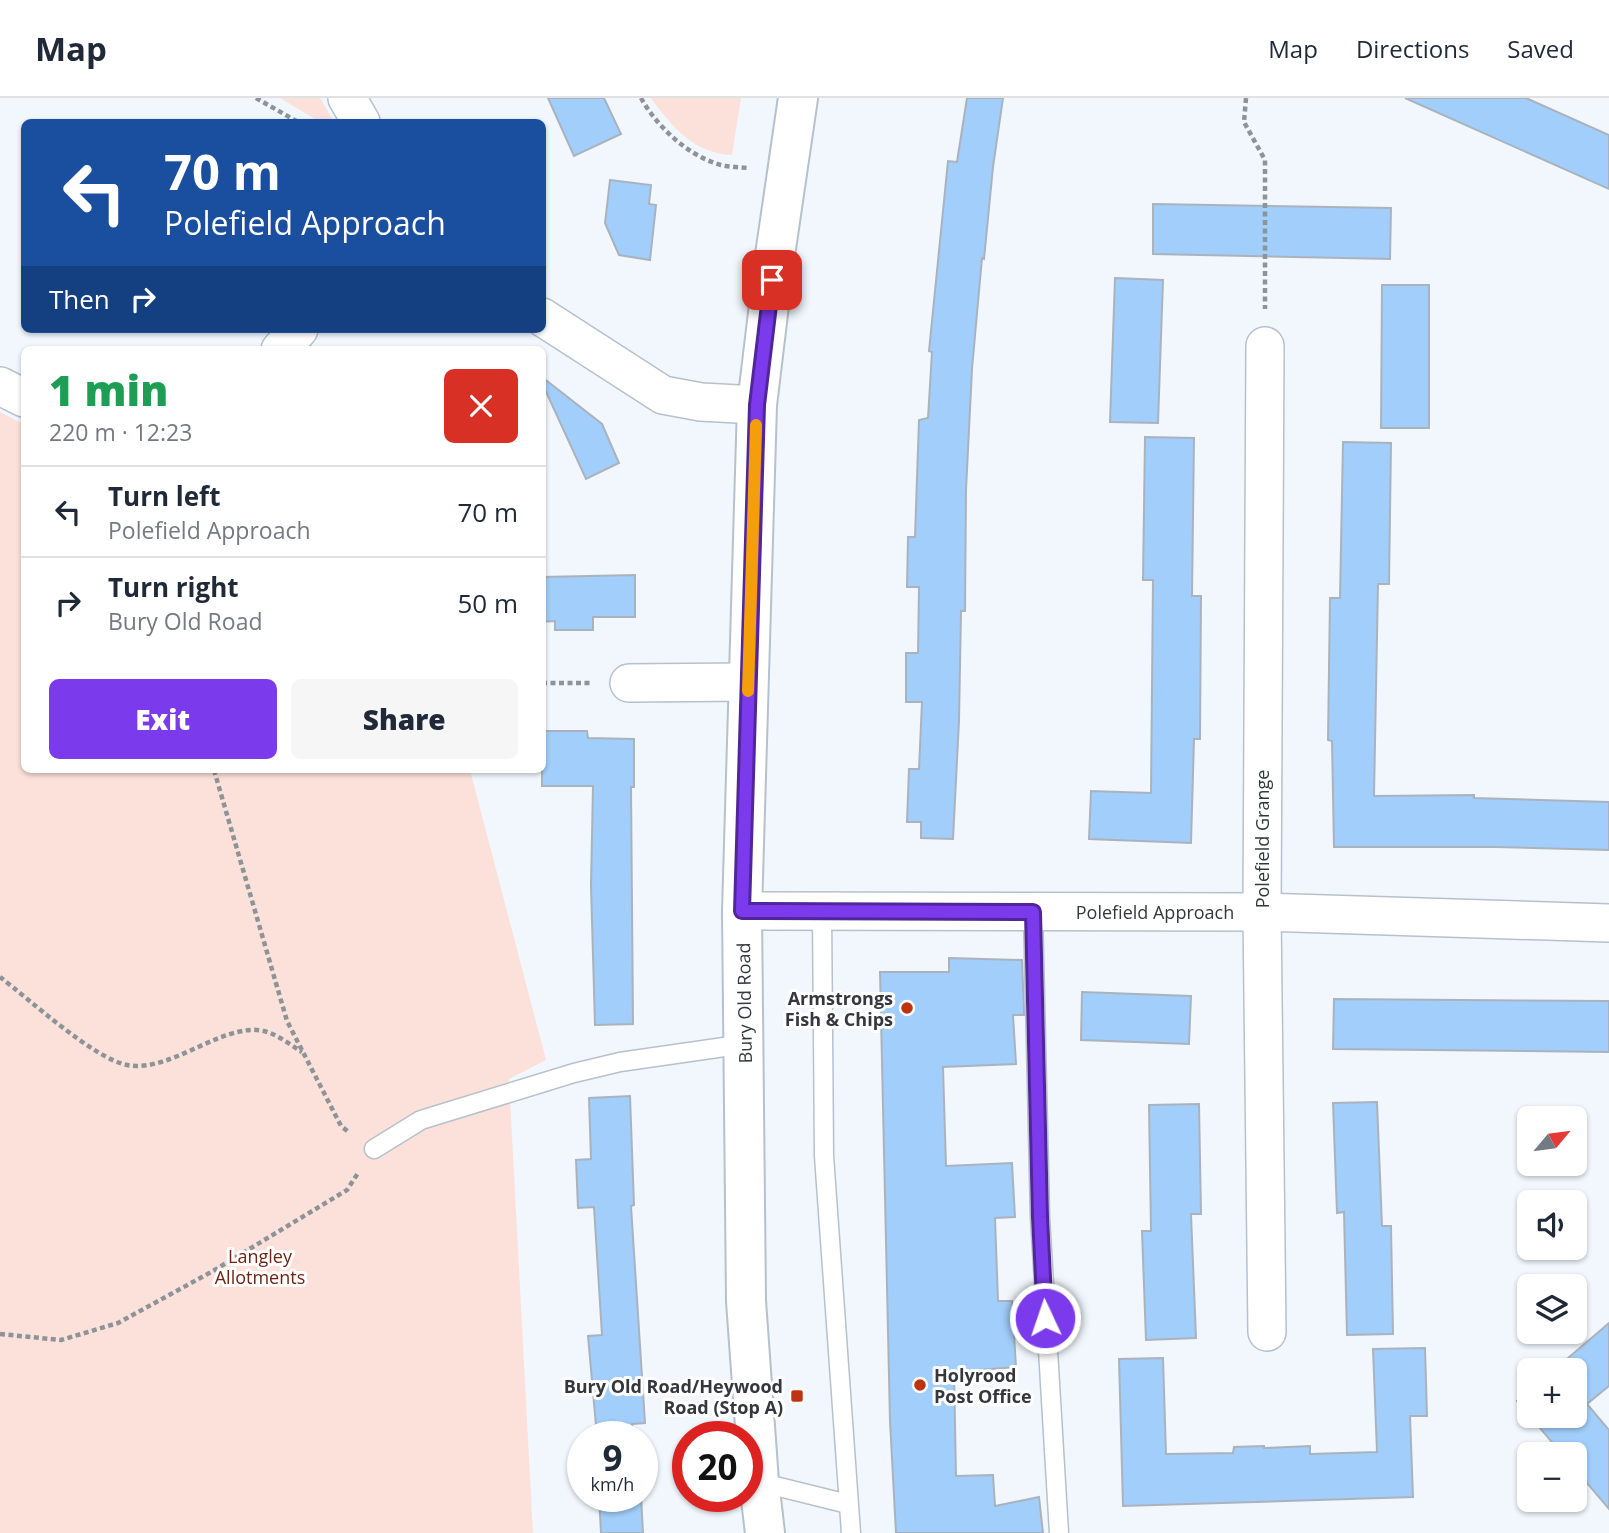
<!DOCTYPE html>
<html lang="en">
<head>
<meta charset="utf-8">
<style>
  :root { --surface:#fff; --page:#f6f6f7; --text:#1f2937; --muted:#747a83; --line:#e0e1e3; --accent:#7c3aed }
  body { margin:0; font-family:"Open Sans",sans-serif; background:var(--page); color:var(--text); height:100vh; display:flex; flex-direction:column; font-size:26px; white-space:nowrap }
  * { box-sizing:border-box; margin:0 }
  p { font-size:23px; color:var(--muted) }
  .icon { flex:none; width:38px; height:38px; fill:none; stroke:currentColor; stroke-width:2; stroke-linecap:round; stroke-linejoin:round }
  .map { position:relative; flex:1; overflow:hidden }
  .side { position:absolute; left:21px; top:248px; width:525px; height:427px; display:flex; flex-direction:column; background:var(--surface); border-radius:10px; box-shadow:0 2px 5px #0004 }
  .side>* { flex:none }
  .banner { position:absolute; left:21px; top:21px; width:525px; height:214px; border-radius:10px; box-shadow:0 2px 5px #0004; background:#1a4fa0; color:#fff; overflow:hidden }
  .needle { width:46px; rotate:61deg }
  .tools { position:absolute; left:1517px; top:1008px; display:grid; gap:14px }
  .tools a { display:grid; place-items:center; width:70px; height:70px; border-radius:10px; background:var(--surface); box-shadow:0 2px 5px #0004; font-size:35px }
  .speed { position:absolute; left:567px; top:1323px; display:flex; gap:14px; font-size:35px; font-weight:700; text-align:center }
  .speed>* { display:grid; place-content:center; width:91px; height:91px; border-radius:50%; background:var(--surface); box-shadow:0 2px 5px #0004; line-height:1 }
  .speed small { font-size:18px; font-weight:400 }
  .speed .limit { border:10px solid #d22; background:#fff; color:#111 }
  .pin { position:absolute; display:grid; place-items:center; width:60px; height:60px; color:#fff; margin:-30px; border-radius:14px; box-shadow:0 4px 10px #0006 }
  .me { position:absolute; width:77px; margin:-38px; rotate:357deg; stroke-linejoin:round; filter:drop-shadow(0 0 5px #0008) }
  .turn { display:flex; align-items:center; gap:24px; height:147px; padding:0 28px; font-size:32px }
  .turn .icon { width:91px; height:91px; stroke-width:2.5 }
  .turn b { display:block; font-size:49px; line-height:60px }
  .then { display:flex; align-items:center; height:66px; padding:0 28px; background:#0003; gap:14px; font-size:26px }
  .round { display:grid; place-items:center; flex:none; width:74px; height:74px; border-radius:10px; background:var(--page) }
  .overview { display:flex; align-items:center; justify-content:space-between; height:119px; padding:0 28px }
  h1 { font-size:42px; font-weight:800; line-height:52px; color:#1e9e55 }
  .button { display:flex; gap:14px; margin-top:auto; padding:14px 28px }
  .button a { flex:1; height:80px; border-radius:10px; background:var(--accent); color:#fff; font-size:28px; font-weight:800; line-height:80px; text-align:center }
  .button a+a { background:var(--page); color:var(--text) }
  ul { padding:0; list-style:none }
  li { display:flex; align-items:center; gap:21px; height:91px; padding:0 28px; border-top:2px solid var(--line) }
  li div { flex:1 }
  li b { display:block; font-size:26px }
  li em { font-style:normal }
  header { display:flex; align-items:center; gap:42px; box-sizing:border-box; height:98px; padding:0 35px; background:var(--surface); border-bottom:2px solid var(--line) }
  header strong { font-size:33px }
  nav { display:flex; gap:38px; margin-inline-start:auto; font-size:24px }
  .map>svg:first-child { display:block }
</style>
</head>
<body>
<header>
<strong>Map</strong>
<nav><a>Map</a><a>Directions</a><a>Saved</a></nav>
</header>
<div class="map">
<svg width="1609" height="1435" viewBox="0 0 1609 1435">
  <rect width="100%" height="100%" fill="#f1f7fd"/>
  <g fill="#fce1da">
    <path d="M 280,0 L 320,0 L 334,24 L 320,24 Z"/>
    <path d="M 651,0 L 741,0 L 732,57 C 695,56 671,28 651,0 Z"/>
    <path d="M 0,314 L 24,326 L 24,672 L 470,672 L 546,962 L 509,981 L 533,1435 L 0,1435 Z"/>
  </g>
  <g fill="#a1cefb" stroke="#aab3bd" stroke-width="2">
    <path d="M 548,0 L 604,0 L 621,36 L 574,58 Z"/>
    <path d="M 967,0 L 1003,0 L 993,69 L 984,161 L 982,160 L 972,271 L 966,392 L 965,513 L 961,513 L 959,623 L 953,741 L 921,740 L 921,724 L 907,724 L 909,671 L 919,671 L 922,604 L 906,604 L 906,555 L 918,555 L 919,489 L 907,489 L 908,439 L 915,439 L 919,322 L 928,320 L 932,254 L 929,253 L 948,63 L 957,64 Z"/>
    <path d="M 1405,0 L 1526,0 L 1609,37 L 1609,91 Z"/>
    <path d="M 610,82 L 651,87 L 649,106 L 656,107 L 650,162 L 619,157 L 605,125 Z"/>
    <path d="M 1153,106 L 1391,110 L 1390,161 L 1153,156 Z"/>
    <path d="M 1115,180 L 1163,182 L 1158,325 L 1110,324 Z"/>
    <path d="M 1382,187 L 1429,187 L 1429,330 L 1381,330 Z"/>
    <path d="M 542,279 L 602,326 L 619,365 L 586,381 L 542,285 Z"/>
    <path d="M 1145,339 L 1194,340 L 1192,498 L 1201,498 L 1200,641 L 1194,641 L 1191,745 L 1089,741 L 1091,693 L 1151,695 L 1153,482 L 1143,482 Z"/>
    <path d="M 1343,344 L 1391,345 L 1389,486 L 1378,486 L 1374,698 L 1474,697 L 1474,700 L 1609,704 L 1609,752 L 1495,749 L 1334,749 L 1332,643 L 1328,642 L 1330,500 L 1340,500 Z"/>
    <path d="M 635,477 L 635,519 L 593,519 L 593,532 L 555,532 L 555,523 L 542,524 L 542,479 Z"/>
    <path d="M 542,633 L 587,633 L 588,640 L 634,641 L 634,689 L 631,689 L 633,926 L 595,927 L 591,788 L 593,688 L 542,688 Z"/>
    <path d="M 949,860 L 1022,862 L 1024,912 L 1024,917 L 1013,917 L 1016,966 L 943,969 L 946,1068 L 1012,1065 L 1015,1119 L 995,1120 L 998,1203 L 1012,1203 L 1016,1269 L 954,1274 L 956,1378 L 993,1377 L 995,1408 L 1039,1399 L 1043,1435 L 896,1435 L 890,1323 L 880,874 L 949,874 Z"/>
    <path d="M 1082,894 L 1191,898 L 1189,946 L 1081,942 Z"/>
    <path d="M 1334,901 L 1609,903 L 1609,954 L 1333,951 Z"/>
    <path d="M 630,998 L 634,1107 L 631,1108 L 645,1325 L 632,1326 L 633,1339 L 597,1339 L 588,1238 L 602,1237 L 594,1109 L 578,1110 L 576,1062 L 591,1061 L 589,1000 Z"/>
    <path d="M 1377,1004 L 1382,1128 L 1391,1128 L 1393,1236 L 1347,1237 L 1344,1114 L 1337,1115 L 1333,1005 Z"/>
    <path d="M 1199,1006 L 1201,1116 L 1191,1116 L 1196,1240 L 1146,1242 L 1142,1133 L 1151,1133 L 1149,1007 Z"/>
    <path d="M 1609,1225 L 1609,1288 L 1587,1306 L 1609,1332 L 1609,1411 L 1575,1371 L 1575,1356 L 1562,1356 L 1517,1303 L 1530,1293 L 1530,1318 L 1575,1318 L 1575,1272 L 1554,1272 Z"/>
    <path d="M 1425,1250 L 1427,1318 L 1410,1318 L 1413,1399 L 1123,1408 L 1119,1261 L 1163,1260 L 1166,1356 L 1233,1355 L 1234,1349 L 1264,1348 L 1264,1350 L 1310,1348 L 1310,1356 L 1377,1354 L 1373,1251 Z"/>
    <path d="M 599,1398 L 641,1398 L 643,1435 L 601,1435 Z"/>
  </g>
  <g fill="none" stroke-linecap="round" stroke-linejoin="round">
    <g stroke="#b7c1cb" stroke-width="21">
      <g id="service">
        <path d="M 822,814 L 824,1058 L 851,1435"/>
        <path d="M 1033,814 L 1040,1119 L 1059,1435"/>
        <path d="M 374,1051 L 421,1022 L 574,975 L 620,964 L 745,946"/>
        <path d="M 759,1384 L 848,1406"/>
      </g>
    </g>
    <g stroke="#b7c1cb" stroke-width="40">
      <g id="minor">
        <path d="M 347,0 L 361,24"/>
        <path d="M 542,219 L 663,297 L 701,304 L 757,307"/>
        <path d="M 1265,248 L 1262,814 L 1267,1234"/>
        <path d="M 280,252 L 299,231"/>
        <path d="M 0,288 L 24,300"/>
        <path d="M 629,585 L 748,584"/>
        <path d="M 742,813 L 1262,814 L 1609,825"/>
      </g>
    </g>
    <g stroke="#b7c1cb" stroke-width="42">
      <path id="primary" d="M 765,1435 L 759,1384 L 746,1203 L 742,813 L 757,307 L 775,157 L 798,0"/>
    </g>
    <g stroke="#8e9398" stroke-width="4.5" stroke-dasharray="5 3.5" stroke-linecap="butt">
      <path d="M 256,0 L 298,24"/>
      <path d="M 641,0 C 656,27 685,55 715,65 C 725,69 737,69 748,70"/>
      <path d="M 1246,0 L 1244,24 L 1265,62 L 1265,211"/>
      <path d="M 542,585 L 593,585"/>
      <path d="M 214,672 L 287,923 L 341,1028 L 350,1035"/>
      <path d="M 0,879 C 30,902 93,960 127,967 C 173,976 229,918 270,935 C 281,939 292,948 302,954"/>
      <path d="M 0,1236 L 61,1242 L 118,1225 L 213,1173 L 347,1092 L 358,1075"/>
    </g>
    <use href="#service" stroke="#fff" stroke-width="18"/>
    <use href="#minor" stroke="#fff" stroke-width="37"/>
    <use href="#primary" stroke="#fff" stroke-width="38"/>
  </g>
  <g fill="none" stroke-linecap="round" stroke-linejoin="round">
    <g stroke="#51269a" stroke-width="18">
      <path id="route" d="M 772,182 L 757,307 L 742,813 L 1033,814 L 1040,1119 L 1045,1220"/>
    </g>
    <use href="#route" stroke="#7c3aed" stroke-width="12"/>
    <path stroke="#f59e0b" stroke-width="12" d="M 748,593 L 756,327"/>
  </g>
  <g fill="#be3413" stroke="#fff" stroke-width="2.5">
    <circle cx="907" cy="910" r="7"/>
    <circle cx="920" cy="1287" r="7"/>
    <rect x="790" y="1291" width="14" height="14" rx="3.5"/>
  </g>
  <g text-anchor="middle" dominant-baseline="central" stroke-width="6" stroke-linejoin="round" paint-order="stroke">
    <g font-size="18" fill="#34383d" stroke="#fff">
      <text transform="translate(1262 741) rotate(-90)">Polefield Grange</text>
      <text x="1155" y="814">Polefield Approach</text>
      <text transform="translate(744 905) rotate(-91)">Bury Old Road</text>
    </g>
    <g font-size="18" font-weight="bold" fill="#34383d" stroke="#fff" text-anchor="end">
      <text x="893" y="900">Armstrongs<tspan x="893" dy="21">Fish &amp; Chips</tspan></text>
      <text x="934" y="1277" text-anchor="start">Holyrood<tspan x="934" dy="21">Post Office</tspan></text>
      <text x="783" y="1288">Bury Old Road/Heywood<tspan x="783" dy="21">Road (Stop A)</tspan></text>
    </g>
    <g font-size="18" fill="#6e2313" stroke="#fff">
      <text x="260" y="1158">Langley<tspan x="260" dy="21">Allotments</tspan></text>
    </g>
  </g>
</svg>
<div class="tools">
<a><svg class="needle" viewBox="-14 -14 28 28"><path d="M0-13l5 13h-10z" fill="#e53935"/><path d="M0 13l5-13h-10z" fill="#747a83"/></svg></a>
<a><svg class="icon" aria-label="sound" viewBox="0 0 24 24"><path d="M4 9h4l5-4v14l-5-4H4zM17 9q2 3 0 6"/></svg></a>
<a><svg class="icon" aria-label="layers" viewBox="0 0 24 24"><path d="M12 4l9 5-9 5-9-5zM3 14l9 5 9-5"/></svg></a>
<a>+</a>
<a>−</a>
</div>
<div class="speed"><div>9<small>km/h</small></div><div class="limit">20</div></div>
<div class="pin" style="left:772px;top:182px;background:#d93025"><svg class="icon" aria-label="arrive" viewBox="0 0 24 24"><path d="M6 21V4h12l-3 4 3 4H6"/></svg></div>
<svg class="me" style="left:1045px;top:1220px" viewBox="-20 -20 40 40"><circle r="17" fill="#7c3aed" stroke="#fff" stroke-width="3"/><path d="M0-11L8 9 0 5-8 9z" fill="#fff"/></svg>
<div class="banner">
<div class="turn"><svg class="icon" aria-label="left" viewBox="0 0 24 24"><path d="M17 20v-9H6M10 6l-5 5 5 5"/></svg><div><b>70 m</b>Polefield Approach</div></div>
<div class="then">Then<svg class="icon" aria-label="right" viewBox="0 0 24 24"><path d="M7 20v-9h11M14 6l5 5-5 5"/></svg></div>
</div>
<section class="side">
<div class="overview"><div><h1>1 min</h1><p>220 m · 12:23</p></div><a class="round" style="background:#d93025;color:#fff"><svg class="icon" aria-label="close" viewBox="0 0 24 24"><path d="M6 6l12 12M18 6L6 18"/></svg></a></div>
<ul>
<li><svg class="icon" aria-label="left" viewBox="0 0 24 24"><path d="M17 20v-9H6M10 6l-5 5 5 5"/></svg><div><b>Turn left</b><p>Polefield Approach</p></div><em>70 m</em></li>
<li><svg class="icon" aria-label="right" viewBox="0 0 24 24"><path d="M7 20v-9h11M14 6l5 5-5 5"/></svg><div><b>Turn right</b><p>Bury Old Road</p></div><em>50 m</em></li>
</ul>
<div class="button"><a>Exit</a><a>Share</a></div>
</section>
</div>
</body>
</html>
